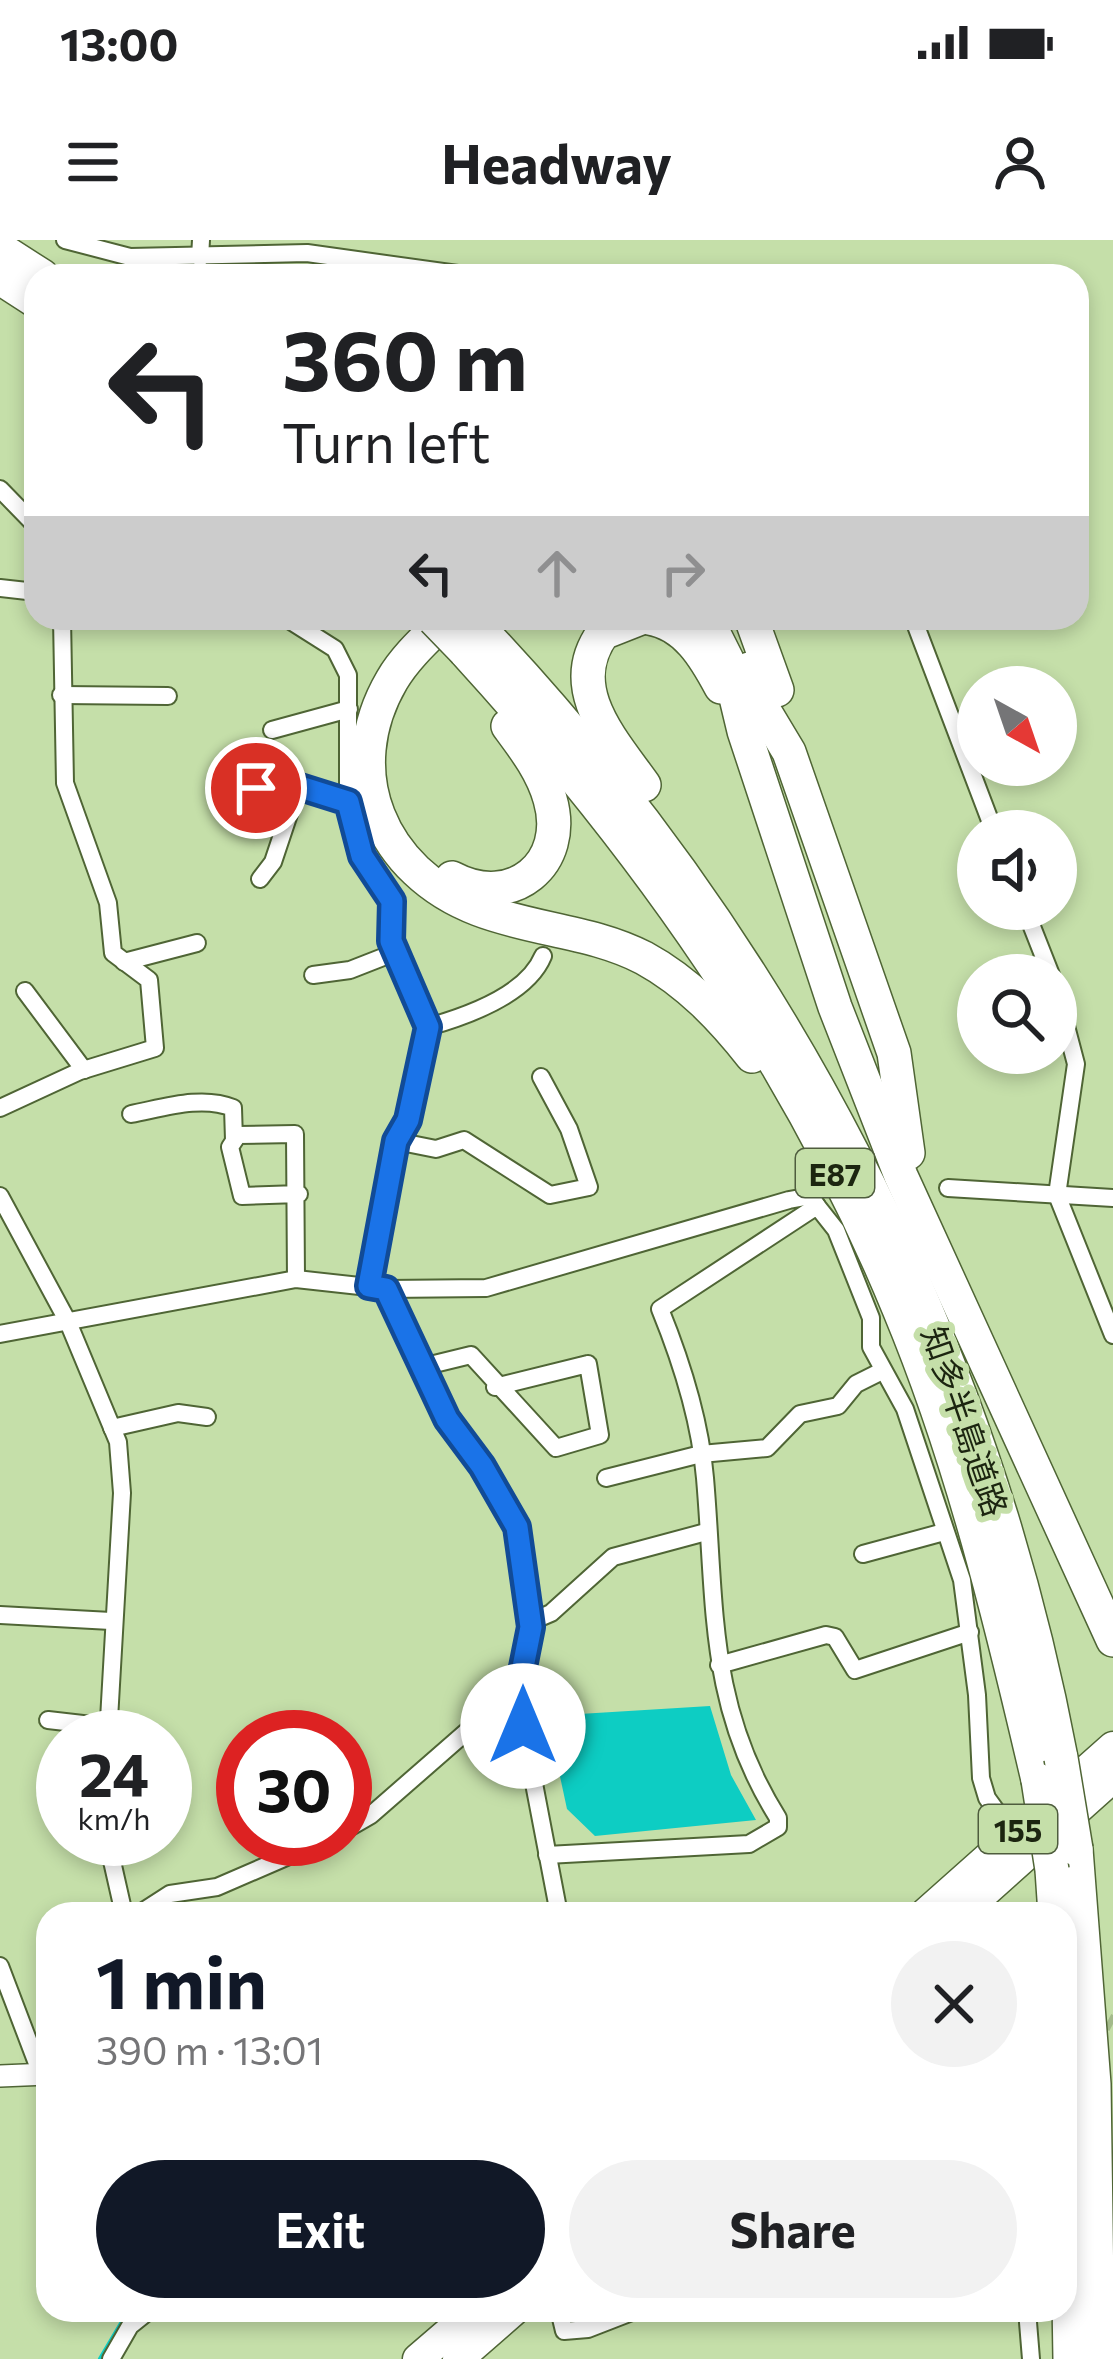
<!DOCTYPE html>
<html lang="en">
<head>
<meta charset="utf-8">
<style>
  :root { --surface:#fff; --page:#f2f2f2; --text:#202124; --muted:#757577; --accent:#111827 }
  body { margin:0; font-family:Commissioner,"Noto Sans JP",sans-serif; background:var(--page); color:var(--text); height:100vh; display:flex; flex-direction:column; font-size:45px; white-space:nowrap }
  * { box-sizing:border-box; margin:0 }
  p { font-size:39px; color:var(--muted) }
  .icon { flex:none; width:66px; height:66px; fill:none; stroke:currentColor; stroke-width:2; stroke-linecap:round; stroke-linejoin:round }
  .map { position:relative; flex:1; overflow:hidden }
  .drawer { position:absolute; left:36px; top:1662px; width:1041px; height:420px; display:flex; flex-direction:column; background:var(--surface); border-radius:36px; box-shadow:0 6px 18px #0003 }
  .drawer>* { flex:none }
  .banner { position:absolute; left:24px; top:24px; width:1065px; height:366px; border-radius:36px; box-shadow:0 6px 18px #0003; background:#fff; color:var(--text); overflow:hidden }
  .needle { width:78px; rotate:140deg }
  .fabs { position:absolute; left:957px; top:426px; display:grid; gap:24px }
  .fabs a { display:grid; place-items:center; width:120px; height:120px; border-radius:50%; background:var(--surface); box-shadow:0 6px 18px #0003; font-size:60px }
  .speed { position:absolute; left:36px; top:1470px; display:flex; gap:24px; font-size:60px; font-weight:700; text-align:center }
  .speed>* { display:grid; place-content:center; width:156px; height:156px; border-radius:50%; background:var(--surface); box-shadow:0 6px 18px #0003; line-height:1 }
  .speed small { font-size:30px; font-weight:400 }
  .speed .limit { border:18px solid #d22; background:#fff; color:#111 }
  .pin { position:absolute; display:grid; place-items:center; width:102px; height:102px; color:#fff; margin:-51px; border:6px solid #fff; border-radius:50%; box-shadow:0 3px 12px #0007 }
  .me { position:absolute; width:132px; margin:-66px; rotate:0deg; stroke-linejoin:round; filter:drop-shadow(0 0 9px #0008) }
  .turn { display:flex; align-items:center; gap:42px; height:252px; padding:0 60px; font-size:54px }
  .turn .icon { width:156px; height:156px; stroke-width:2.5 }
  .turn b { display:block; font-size:84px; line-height:102px }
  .lanes { display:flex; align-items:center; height:114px; padding:0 60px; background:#0003; justify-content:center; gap:60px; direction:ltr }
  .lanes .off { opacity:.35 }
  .round { display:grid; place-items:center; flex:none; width:126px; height:126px; border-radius:63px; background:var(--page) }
  .overview { display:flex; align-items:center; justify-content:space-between; height:204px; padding:0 60px }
  h1 { font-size:72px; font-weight:700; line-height:90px; color:var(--accent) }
  .action { display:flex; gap:24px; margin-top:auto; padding:24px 60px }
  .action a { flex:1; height:138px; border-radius:72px; background:var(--accent); color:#fff; font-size:48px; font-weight:700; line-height:138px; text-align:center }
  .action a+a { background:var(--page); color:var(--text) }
  .status { display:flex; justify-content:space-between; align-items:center; height:84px; padding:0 60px; background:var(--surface); direction:ltr }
  .status svg { height:33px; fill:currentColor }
  header { display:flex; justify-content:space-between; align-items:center; height:156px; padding:0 60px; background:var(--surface); font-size:54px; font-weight:700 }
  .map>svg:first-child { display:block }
</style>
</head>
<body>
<div class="status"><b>13:00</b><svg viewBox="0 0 49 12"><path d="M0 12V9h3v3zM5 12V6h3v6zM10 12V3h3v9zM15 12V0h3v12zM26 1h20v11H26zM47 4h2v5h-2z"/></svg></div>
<header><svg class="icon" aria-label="menu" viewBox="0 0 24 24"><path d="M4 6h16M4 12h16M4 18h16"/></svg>Headway<svg class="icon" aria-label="person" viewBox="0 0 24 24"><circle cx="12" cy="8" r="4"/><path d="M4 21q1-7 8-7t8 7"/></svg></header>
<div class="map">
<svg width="1113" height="2119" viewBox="0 0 1113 2119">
  <rect width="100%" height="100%" fill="#c5dfa9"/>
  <path fill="#0dcdc3" d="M 710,1466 L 731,1535 L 756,1580 L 595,1596 L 567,1569 L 547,1476 Z"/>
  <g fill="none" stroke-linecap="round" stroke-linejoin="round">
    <path stroke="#0dcdc3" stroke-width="6" d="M 101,2119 L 130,2070"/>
    <path stroke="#a3ba8a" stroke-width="16" stroke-dasharray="16 8" stroke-linecap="butt" d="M 1065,1759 L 1113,1784"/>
    <g stroke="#4f6535" stroke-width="20">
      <g id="minor">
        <path d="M 65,0 L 130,17 L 307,13 L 472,36"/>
        <path d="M 200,18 L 201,0"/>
        <path d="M 0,249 L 36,286"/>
        <path d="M 0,348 L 36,352"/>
        <path d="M 286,378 L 335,409 L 348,435 L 348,562 L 353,589 L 362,616 L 392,660 L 391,701 L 428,787 L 408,880 L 396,901 L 369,1045"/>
        <path d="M 913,378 L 994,591"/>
        <path d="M 61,455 L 168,456"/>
        <path d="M 272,490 L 349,469"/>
        <path d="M 256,547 L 278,540 L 348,562"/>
        <path d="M 260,639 L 273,622 L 298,547"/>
        <path d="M 1025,669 L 1051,735"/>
        <path d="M 124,722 L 197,703"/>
        <path d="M 313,735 L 350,730 L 396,712"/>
        <path d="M 1056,748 L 1076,824 L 1057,955 L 1113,1095"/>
        <path d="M 25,751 L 84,830"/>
        <path d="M 428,787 C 467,776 527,755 543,716"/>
        <path d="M 0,868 L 80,831 L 155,808 L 149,740 L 113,713 L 108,663 L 65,543 L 62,378"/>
        <path d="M 131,874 C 163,868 202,855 233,868 L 234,900"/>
        <path d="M 396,901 L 436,909 L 464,900 L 550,955 L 589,947 L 569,889 L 541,837"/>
        <path d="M 948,948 L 1113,958"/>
        <path d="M 0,956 L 68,1082 L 118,1202 L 122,1253 L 108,1497"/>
        <path d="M 296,1039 L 295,894 L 238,895 L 230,907 L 242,956 L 299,954"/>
        <path d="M 387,1049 L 447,1179 L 483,1226 L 517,1287 L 531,1386 L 522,1432 L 523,1486 L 559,1674"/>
        <path d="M 0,1094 L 296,1039 L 387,1049 L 486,1048 L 789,960 L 811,956 L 817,966"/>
        <path d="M 426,1126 L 471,1115 L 556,1208 L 600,1195 L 588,1124 L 495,1147"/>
        <path d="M 112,1188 L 178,1173 L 207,1177"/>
        <path d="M 606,1238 L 701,1214 L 767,1208 L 800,1174 L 838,1166 L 856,1144 L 882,1131"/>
        <path d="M 863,1314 L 944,1292"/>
        <path d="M 0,1375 L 111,1381"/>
        <path d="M 530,1382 L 551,1373 L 613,1317 L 706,1292"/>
        <path d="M 719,1425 L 826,1395 L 835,1397 L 855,1430 L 970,1392"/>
        <path d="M 48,1480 L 109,1487"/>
        <path d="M 345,1590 L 371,1575 L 497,1465 L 523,1465"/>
        <path d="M 107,1599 L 124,1674"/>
        <path d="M 547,1615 L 749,1604 L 778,1587 L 778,1578 C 707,1465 716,1365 705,1238 C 700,1179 682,1123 660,1069 L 817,966 L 836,990 L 871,1078 L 871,1107 L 905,1169 L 962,1340 L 977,1455 L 981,1538 L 987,1558 L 1013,1594"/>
        <path d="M 139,1674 L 170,1654 L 217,1647 L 328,1599"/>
        <path d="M 0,1726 L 41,1834"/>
        <path d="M 559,2070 L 564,2091 L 588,2089 L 637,2070"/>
        <path d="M 1027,2070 L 1031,2119"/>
        <path d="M 111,2119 L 130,2086 L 150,2070"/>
      </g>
    </g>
    <g stroke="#4f6535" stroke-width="24">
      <path id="tertiary" d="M 0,1836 L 48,1834"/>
    </g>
    <g stroke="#4f6535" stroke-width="33">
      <g id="trunk">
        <path d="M 925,1674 L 1113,1507"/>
        <path d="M 960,1674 L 1113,1537"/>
        <path d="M 418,2119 L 475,2070"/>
        <path d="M 458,2119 L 514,2070"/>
      </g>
    </g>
    <g stroke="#4f6535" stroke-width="36">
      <g id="motorway">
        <path d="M 0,9 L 42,36"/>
        <path d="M 0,38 L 36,61"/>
        <path d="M 447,378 C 428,397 406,416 392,440 C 338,532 381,632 478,669 C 532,690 592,691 644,718 C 688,742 722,778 752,816"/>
        <path d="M 641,378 L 603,393 C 563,448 612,500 644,545"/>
        <path d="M 649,378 C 686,384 705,417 721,447"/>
        <path d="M 706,378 L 727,420 L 744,491 L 835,767 L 901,936 L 1113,1400"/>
        <path d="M 751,378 L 777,450"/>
        <path d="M 483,392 C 779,706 981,1094 1061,1518"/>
        <path d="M 465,411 C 644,607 798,823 899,1069 C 962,1220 1001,1381 1038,1540"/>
        <path d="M 749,429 L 762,467 L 789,512 L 894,813 L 908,913"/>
        <path d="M 452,638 C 512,670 569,624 550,559 C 542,531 525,509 508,486"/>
        <path d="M 1076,1609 L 1094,1844 L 1098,2119"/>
        <path d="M 1052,1630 L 1055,1674"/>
        <path d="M 1065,1826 L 1070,2119"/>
      </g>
    </g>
    <use href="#minor" stroke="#fff" stroke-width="16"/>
    <use href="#tertiary" stroke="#fff" stroke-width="21"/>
    <use href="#trunk" stroke="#fff" stroke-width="30"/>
    <use href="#motorway" stroke="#fff" stroke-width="33"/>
    <g stroke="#4f6535" stroke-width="36" stroke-linecap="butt">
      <g id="motorway-bridge">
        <path d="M 469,378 L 483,392"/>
        <path d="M 434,379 L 465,411"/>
        <path d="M 1061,1518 L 1076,1609"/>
        <path d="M 1038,1540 L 1052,1630"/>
      </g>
    </g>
    <use href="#motorway-bridge" stroke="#fff" stroke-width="33"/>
  </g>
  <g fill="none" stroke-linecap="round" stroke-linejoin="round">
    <g stroke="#114b97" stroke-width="30">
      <path id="route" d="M 256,548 L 278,540 L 348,562 L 362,616 L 392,661 L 391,701 L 428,787 L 408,880 L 396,901 L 369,1046 L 386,1049 L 447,1179 L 482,1226 L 517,1287 L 531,1387 L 522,1432 L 523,1486"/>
    </g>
    <use href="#route" stroke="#1a73e8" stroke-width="21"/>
  </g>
  <g text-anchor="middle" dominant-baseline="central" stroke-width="12" stroke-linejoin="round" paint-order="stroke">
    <g fill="#c5dfa9" stroke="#4f5d3e" stroke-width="3">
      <rect x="796" y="909" width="78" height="48" rx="9"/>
      <rect x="979" y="1565" width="78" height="48" rx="9"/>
    </g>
    <g font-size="30" font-weight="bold" fill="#1c2510">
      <text x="835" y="933">E87</text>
      <text x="1018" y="1589">155</text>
    </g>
    <g font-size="33" fill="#1c2510" stroke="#c5dfa9">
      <text transform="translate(966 1181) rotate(71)">知多半島道路</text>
    </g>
  </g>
</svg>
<div class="fabs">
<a><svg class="needle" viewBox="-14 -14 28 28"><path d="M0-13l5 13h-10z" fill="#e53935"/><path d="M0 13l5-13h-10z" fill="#757577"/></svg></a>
<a><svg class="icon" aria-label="sound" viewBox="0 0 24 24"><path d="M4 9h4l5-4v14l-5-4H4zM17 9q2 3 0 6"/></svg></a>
<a><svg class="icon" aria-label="search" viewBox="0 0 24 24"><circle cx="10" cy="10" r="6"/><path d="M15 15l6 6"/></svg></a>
</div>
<div class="speed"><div>24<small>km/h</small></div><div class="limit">30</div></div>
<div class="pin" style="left:256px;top:548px;background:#d93025"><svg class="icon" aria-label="arrive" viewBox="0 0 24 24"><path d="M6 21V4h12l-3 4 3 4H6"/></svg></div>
<svg class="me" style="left:523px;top:1486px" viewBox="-20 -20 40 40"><circle r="19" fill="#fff"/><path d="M0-13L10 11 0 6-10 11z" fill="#1a73e8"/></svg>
<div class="banner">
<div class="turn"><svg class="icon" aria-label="left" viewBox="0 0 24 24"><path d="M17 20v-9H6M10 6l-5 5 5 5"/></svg><div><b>360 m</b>Turn left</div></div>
<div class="lanes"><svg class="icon" aria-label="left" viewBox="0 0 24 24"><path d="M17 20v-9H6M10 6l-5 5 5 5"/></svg><svg class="icon off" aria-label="ahead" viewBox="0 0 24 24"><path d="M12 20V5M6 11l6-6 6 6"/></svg><svg class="icon off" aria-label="right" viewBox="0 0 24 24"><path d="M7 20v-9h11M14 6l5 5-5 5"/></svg></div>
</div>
<section class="drawer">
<div class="overview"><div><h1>1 min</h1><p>390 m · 13:01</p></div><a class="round"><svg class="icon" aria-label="close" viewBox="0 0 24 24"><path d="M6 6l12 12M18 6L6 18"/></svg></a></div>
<div class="action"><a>Exit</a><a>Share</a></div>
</section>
</div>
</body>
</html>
